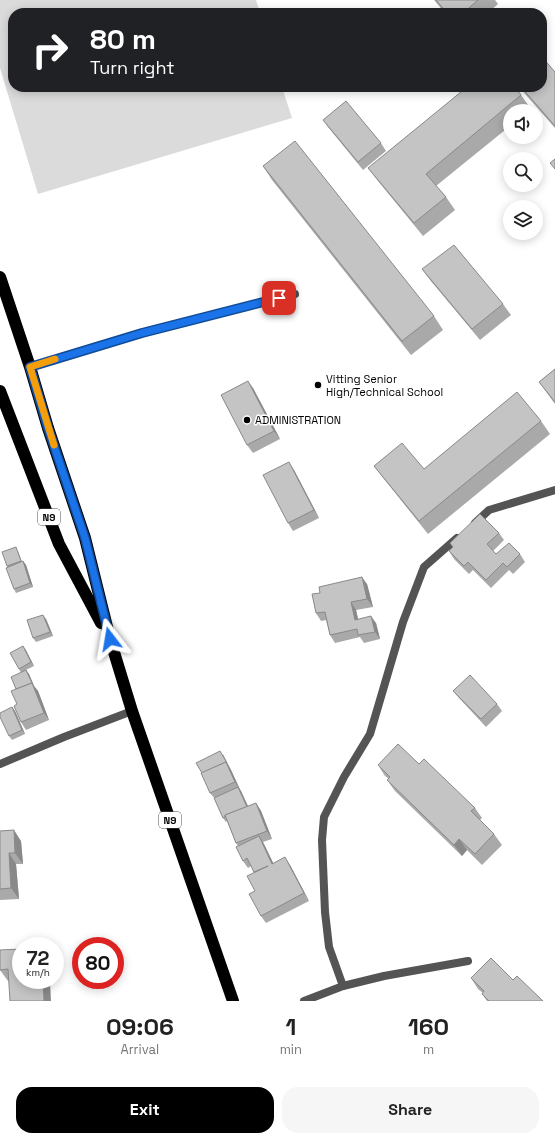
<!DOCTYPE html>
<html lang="en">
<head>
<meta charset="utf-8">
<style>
  :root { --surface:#fff; --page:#f6f6f6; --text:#222; --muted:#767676; --accent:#000 }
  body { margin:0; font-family:"Space Grotesk",sans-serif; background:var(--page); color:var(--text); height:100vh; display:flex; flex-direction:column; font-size:15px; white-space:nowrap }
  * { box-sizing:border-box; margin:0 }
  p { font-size:13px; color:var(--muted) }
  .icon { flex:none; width:22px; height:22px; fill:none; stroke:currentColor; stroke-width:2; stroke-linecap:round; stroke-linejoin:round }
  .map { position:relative; height:1001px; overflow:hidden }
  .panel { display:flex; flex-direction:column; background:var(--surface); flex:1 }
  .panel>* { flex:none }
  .top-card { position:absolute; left:8px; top:8px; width:539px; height:84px; border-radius:16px; box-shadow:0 2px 10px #0003; background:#202124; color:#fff; overflow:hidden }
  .tools { position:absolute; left:503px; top:104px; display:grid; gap:8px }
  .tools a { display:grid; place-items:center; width:40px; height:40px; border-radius:50%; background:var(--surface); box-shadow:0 2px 10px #0003; font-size:20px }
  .speed { position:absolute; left:12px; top:937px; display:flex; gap:8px; font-size:20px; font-weight:700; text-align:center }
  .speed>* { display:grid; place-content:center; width:52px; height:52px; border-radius:50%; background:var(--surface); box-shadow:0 2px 10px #0003; line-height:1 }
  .speed small { font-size:10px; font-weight:400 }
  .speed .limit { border:6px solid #d22; background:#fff; color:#111 }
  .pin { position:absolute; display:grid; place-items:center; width:34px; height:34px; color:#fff; margin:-17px; border-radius:8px; box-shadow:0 2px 6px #0006 }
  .me { position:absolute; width:44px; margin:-22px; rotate:346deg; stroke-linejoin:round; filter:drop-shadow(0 0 3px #0008) }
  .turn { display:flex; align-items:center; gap:14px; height:84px; padding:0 16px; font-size:18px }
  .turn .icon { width:52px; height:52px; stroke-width:2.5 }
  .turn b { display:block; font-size:28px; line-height:34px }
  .eta { display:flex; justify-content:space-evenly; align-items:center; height:68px; text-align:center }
  .eta b { font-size:24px; font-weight:700; line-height:28px }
  .button { display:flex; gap:8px; margin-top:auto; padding:8px 16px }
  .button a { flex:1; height:46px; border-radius:16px; background:var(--accent); color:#fff; font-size:16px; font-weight:700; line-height:46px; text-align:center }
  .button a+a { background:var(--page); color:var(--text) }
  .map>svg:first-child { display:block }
</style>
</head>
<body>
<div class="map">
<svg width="555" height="1001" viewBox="0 0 555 1001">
  <rect width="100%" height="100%" fill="#fff"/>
  <path fill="#dbdbdb" d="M 0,0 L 256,0 L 260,13 L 13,13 L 13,87 L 282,87 L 292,118 L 38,194 L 0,68 Z"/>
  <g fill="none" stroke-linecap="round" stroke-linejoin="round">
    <path stroke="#545454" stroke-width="8" d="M 30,367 L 142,333 L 295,294"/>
    <g stroke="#545454" stroke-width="8">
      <path d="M 475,523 L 489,510 L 555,490"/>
      <path d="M 0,764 L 64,737 L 132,711"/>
      <path d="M 343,986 L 329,947 L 325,912 L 322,840 L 324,817 L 344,777 L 370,734 L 403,622 L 424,567 L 457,538"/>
      <path d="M 304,1001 L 343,986 L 384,976 L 468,961"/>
    </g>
    <g stroke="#000" stroke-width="12">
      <path d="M 0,277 L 30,367 L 48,428 L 85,538 L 110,639 L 132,711 L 233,1001"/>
      <path d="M 0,391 L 59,544 L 101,623"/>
    </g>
  </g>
  <g fill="#a9a9a9">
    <path d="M 434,0 L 495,0 L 498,4 L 488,13 L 445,13 Z"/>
    <path d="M 555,72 L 555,128 L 519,87 L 542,87 Z"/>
    <path d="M 521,95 L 531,109 L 528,111 L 510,111 L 510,126 L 436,186 L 446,197 L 455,210 L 423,236 L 378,181 L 368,168 Z"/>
    <path d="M 323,120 L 381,143 L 386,151 L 363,170 L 328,127 Z"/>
    <path d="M 263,166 L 434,316 L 443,330 L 411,355 L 272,180 Z"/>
    <path d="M 422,269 L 503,304 L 511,315 L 480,340 L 430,280 Z"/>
    <path d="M 555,369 L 555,404 L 539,382 Z"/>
    <path d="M 253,388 L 280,439 L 253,453 L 247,445 Z"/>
    <path d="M 541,421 L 550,434 L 428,534 L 384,479 L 374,466 L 424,469 Z"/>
    <path d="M 294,470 L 319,518 L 293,531 L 288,523 Z"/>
    <path d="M 499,533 L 504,540 L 493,551 L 496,554 L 520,554 L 525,562 L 513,574 L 509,570 L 491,588 L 473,570 L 469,574 L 454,559 L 449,551 L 453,547 L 450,543 Z"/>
    <path d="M 18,551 L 22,562 L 23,561 L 26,565 L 33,587 L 16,593 L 14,589 L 7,566 Z"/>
    <path d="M 367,584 L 373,607 L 356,610 L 358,619 L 376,623 L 380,639 L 364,643 L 360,637 L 335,643 L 330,635 L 326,620 L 321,621 L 316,613 Z"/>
    <path d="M 46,619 L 53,636 L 36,642 L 33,638 Z"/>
    <path d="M 23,646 L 34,666 L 26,670 L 29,674 L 34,686 L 38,691 L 49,720 L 26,730 L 21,722 L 17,704 L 16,689 L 21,673 L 19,669 Z"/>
    <path d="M 453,691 L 497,704 L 502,711 L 486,727 L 459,698 Z"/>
    <path d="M 12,707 L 15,711 L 25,734 L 12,740 L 9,736 Z"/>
    <path d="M 223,754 L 231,770 L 248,806 L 256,803 L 261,811 L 272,839 L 263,842 L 273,863 L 290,865 L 309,901 L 266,923 L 261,916 L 255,891 L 254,873 L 251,866 L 248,868 L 243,861 L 238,846 L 236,843 L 227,821 L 226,822 L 223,818 L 216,800 L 210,793 Z"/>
    <path d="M 419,764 L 475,808 L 482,818 L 480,820 L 494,834 L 502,845 L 482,865 L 467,850 L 462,856 L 395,791 L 387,780 L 389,779 L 385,776 L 378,765 Z"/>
    <path d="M 0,831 L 21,841 L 23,864 L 16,864 L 19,899 L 0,900 Z"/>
    <path d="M 55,957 L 56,958 L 57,981 L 50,982 L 8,981 L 0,970 L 0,963 L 21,980 L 55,980 Z"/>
    <path d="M 471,978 L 513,980 L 543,1001 L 487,1001 L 482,994 L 483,993 L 478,989 Z"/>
  </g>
  <g fill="#898989">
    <path d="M 248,381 L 253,388 L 280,439 L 274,431 Z"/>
    <path d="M 289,462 L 294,470 L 319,518 L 314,510 Z"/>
    <path d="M 23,561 L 26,565 L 33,587 L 30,583 Z"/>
    <path d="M 362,577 L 367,584 L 373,607 L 367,599 Z"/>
    <path d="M 351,602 L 356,610 L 360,627 L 355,620 Z"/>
    <path d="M 43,615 L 46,619 L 53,636 L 50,632 Z"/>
    <path d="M 371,616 L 376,623 L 380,639 L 375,632 Z"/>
    <path d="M 23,646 L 26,650 L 34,666 L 31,662 Z"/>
    <path d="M 26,670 L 29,674 L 34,686 L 38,691 L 49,720 L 44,713 Z"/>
    <path d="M 12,707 L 15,711 L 25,734 L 22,730 Z"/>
    <path d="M 220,751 L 231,770 L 240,790 L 235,782 Z"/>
    <path d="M 238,787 L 241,791 L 250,811 L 247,807 Z"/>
    <path d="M 256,803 L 261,811 L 272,839 L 267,831 Z"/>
    <path d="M 14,830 L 21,841 L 23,864 L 15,853 Z"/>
    <path d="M 259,836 L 264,844 L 277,871 L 272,864 Z"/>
    <path d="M 459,839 L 467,850 L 462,856 L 454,845 Z"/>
    <path d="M 9,853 L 16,864 L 19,899 L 11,888 Z"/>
    <path d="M 285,857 L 290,865 L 309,901 L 304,893 Z"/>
    <path d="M 55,957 L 56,958 L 57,981 L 55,979 Z"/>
    <path d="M 43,980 L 49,980 L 50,982 L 51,1001 L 44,1001 Z"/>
  </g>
  <g fill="#c4c4c4" stroke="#898989">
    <path d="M 436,0 L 478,0 L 463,13 L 447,13 Z"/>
    <path d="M 542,57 L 555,72 L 555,126 L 521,87 L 542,87 Z"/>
    <path d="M 467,87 L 515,87 L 521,95 L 426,174 L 446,197 L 414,223 L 368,168 Z"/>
    <path d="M 346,101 L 381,143 L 358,162 L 323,120 Z"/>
    <path d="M 295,141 L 434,316 L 402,341 L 263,166 Z"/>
    <path d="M 555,159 L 555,169 L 550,163 Z"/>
    <path d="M 454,245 L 503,304 L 472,329 L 422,269 Z"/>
    <path d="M 555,369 L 555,402 L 539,382 Z"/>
    <path d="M 248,381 L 274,431 L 247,445 L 221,395 Z"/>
    <path d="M 517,392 L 541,421 L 419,521 L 374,466 L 402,443 L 424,469 Z"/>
    <path d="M 289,462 L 314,510 L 288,523 L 263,475 Z"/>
    <path d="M 480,514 L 499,533 L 487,544 L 496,554 L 509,543 L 520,554 L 507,567 L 503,563 L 486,580 L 468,562 L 464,566 L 449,551 L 453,547 L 450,543 Z"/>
    <path d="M 16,547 L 21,561 L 7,566 L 2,552 Z"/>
    <path d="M 23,561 L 30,583 L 14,589 L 6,568 Z"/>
    <path d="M 362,577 L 367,599 L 351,602 L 355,620 L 371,616 L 375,632 L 358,635 L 357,629 L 330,635 L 325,612 L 316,613 L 312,594 L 320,593 L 319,587 Z"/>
    <path d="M 43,615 L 50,632 L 33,638 L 27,620 Z"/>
    <path d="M 23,646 L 31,662 L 19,669 L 10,653 Z"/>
    <path d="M 26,670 L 32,683 L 16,689 L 11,677 Z"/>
    <path d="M 470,675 L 497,704 L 481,719 L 453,691 Z"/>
    <path d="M 32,683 L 44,713 L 21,722 L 14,706 L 17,704 L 11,691 Z"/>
    <path d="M 12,707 L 22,730 L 9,736 L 0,717 L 0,713 Z"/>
    <path d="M 398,744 L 419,764 L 424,759 L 475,808 L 471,811 L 494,834 L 475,854 L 459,839 L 454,845 L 387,780 L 390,777 L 378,765 Z"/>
    <path d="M 220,751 L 227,763 L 226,762 L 202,773 L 196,763 Z"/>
    <path d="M 226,762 L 235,782 L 210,793 L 201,773 Z"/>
    <path d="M 238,787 L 247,807 L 225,815 L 225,817 L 223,818 L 214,798 Z"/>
    <path d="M 256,803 L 267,831 L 236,843 L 225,815 Z"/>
    <path d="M 14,830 L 15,853 L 9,853 L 11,888 L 0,889 L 0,831 Z"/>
    <path d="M 259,836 L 272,864 L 285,857 L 304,893 L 261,916 L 249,894 L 255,891 L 247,876 L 268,866 L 254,872 L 247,858 L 243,861 L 236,847 Z"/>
    <path d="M 21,949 L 21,980 L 43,980 L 44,1001 L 10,1001 L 8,969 L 0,970 L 0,950 Z"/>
    <path d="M 491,958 L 513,980 L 517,976 L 543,1001 L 489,1001 L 482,994 L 484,991 L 471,978 Z"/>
  </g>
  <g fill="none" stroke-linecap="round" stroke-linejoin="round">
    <g stroke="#114b97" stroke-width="10">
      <path id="route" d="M 110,639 L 85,538 L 48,428 L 30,367 L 142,333 L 279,298"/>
    </g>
    <use href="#route" stroke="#1a73e8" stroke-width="7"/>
    <path stroke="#f59e0b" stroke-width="7" d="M 54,445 L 30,367 L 55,359"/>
  </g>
  <g fill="#000" stroke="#fff" stroke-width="1.5">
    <circle cx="318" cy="385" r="4"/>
    <circle cx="247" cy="420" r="4"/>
  </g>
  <g text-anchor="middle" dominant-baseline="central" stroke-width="3" stroke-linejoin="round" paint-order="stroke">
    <g fill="#fff" stroke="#4c4c4c" stroke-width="1">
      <rect x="38" y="509" width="22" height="16" rx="3"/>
      <rect x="159" y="812" width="22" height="16" rx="3"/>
    </g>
    <g font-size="10" font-weight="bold" fill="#000">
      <text x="49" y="517">N9</text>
      <text x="170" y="820">N9</text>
    </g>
    <g font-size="11" fill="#000" stroke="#fff" text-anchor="start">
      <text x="326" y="379">Vitting Senior<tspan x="326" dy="13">High/Technical School</tspan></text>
      <text x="255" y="420">ADMINISTRATION</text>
    </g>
  </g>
</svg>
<div class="tools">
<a><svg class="icon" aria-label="sound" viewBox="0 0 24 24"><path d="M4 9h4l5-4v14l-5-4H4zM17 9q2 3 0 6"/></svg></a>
<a><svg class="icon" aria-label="search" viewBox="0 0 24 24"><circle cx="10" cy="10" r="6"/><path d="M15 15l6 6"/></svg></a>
<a><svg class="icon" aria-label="layers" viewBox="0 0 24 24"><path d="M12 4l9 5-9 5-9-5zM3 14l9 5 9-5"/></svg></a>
</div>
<div class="speed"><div>72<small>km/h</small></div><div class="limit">80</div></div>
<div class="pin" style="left:279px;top:298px;background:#d93025"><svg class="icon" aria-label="arrive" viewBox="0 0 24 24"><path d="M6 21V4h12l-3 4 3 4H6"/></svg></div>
<svg class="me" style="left:110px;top:639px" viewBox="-20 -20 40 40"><path d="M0-17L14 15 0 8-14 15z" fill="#1a73e8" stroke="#fff" stroke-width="4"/></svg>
<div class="top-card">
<div class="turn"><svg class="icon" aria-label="right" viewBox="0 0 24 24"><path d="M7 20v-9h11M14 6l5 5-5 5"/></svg><div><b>80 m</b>Turn right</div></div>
</div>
</div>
<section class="panel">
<div class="eta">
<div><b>09:06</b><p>Arrival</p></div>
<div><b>1</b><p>min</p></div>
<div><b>160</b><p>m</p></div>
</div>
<div class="button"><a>Exit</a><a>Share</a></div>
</section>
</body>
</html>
